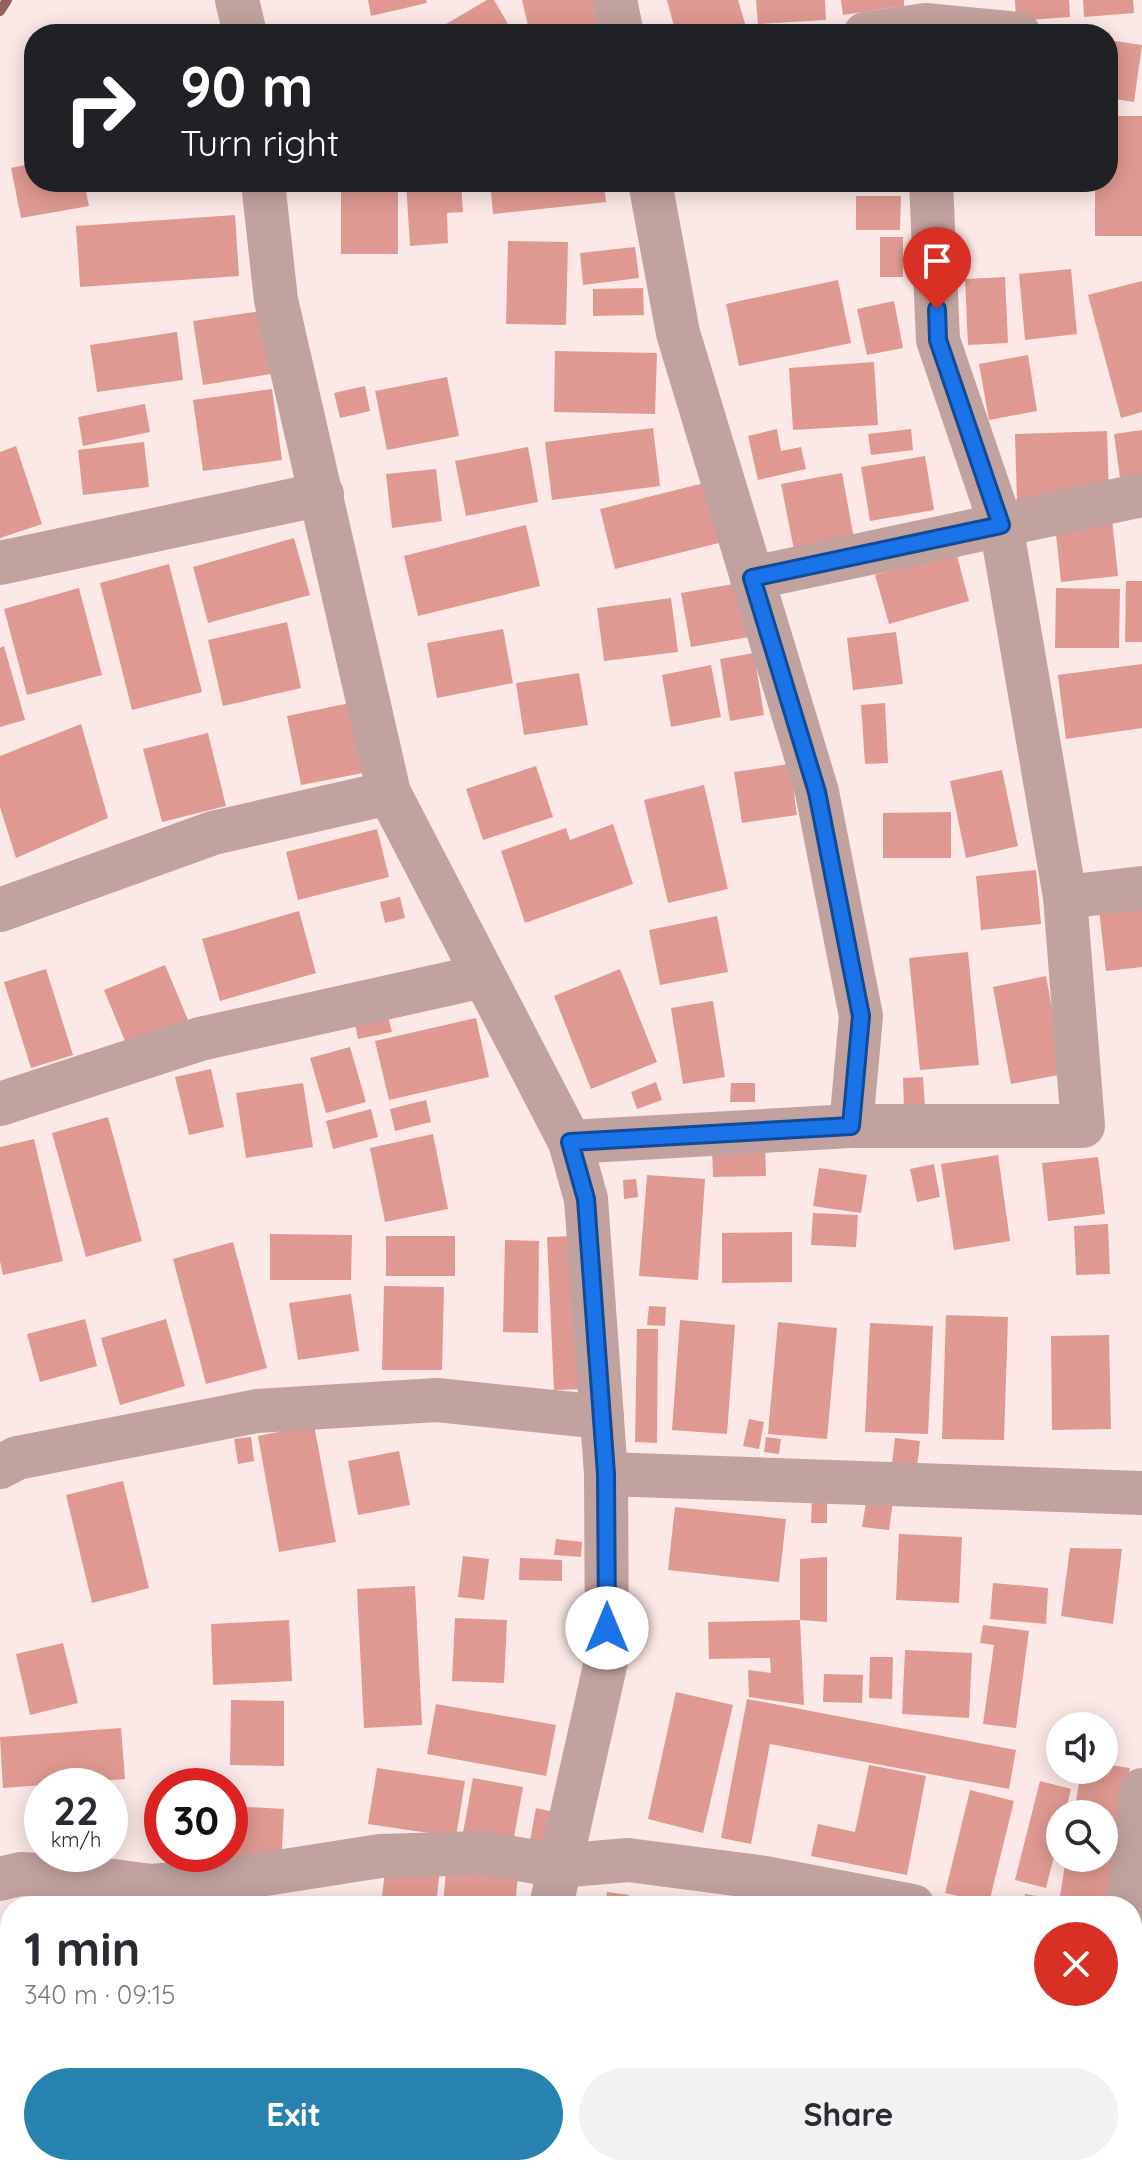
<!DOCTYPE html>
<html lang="en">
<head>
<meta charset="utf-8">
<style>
  :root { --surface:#fff; --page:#f2f2f3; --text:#2b2b33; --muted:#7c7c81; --accent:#2782af }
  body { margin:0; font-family:Quicksand,sans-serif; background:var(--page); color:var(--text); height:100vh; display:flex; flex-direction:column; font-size:30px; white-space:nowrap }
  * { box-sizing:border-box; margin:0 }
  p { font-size:26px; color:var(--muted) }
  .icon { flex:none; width:44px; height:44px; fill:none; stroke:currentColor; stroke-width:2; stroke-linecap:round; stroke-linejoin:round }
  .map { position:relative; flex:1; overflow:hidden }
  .panel { position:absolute; left:0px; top:1896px; width:1142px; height:280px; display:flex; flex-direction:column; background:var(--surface); border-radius:32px 32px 0 0; box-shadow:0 4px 20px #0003 }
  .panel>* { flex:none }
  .guide { position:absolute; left:24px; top:24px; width:1094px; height:168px; border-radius:32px; box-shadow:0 4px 20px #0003; background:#202124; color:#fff; overflow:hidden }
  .fabs { position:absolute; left:1046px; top:1712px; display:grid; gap:16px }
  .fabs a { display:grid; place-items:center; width:72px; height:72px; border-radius:50%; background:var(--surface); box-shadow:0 4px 20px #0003; font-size:40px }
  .speed { position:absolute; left:24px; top:1768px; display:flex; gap:16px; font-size:40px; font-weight:700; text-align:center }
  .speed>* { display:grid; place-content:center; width:104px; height:104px; border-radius:50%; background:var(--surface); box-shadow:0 4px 20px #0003; line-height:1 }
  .speed small { font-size:20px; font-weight:400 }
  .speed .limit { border:12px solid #d22; background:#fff; color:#111 }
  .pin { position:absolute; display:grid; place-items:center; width:68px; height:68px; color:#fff; margin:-82px -34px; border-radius:50% 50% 50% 0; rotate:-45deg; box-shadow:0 0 8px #0007 }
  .pin .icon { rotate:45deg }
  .me { position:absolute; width:88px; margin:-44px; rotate:0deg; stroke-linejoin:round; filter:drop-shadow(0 0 6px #0008) }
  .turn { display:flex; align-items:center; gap:28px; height:168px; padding:0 24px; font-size:36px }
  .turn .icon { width:104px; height:104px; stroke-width:2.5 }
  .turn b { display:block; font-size:56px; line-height:68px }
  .round { display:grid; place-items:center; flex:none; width:84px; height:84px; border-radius:42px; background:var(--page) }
  .summary { display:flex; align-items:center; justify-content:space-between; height:136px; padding:0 24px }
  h1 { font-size:48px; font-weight:700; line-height:60px }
  .primary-button { display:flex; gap:16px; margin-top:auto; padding:16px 24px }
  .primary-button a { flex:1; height:92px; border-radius:48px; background:var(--accent); color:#fff; font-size:32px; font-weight:700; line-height:92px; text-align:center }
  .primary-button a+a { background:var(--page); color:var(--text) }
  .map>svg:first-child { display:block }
</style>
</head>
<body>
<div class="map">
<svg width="1142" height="2176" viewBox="0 0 1142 2176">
  <rect width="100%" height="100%" fill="#fce8e6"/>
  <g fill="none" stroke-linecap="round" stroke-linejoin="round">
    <path stroke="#94625e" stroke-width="10" d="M 0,11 L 7,0"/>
  </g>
  <g fill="#df9992">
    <path d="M 368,0 L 426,0 L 427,3 L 371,16 Z"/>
    <path d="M 487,0 L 494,0 L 514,34 L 429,34 Z"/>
    <path d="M 522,0 L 599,0 L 604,22 L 555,34 L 530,34 Z"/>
    <path d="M 667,0 L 738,0 L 748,34 L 676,34 Z"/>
    <path d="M 756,0 L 825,0 L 826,20 L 758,24 Z"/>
    <path d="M 841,0 L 904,0 L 904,6 L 843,15 Z"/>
    <path d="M 1015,0 L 1069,0 L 1070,17 L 1016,21 Z"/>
    <path d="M 1083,0 L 1133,0 L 1134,13 L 1084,17 Z"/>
    <path d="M 1108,40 L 1142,45 L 1134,102 L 1108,98 Z"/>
    <path d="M 1108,116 L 1142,116 L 1142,236 L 1095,236 L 1095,182 L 1108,182 Z"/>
    <path d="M 34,163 L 34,182 L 84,182 L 89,206 L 21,218 L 11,168 Z"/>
    <path d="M 406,182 L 461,182 L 463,212 L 447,213 L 448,243 L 410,246 Z"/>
    <path d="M 490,182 L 604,182 L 606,202 L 493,214 Z"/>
    <path d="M 695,182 L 747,182 L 747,187 L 696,192 Z"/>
    <path d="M 964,182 L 1026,182 L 1026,191 L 964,190 Z"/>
    <rect x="341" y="185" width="57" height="69"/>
    <path d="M 856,196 L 901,196 L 900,230 L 856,230 Z"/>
    <path d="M 235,215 L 239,276 L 80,287 L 76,226 Z"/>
    <rect x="880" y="237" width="23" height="40"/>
    <path d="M 508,241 L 568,242 L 566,325 L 506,324 Z"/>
    <path d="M 635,247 L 639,278 L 583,285 L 580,253 Z"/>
    <path d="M 1071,269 L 1077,334 L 1025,340 L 1019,274 Z"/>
    <path d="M 1005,277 L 1008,343 L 968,345 L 965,279 Z"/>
    <path d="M 838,280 L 851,343 L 739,366 L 726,304 Z"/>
    <path d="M 1142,281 L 1142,412 L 1121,418 L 1088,295 Z"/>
    <path d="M 643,288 L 644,315 L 593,316 L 593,289 Z"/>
    <path d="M 894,301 L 903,348 L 867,355 L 857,309 Z"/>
    <path d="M 262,311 L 271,374 L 203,385 L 193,321 Z"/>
    <path d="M 177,332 L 183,380 L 97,392 L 90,345 Z"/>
    <path d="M 555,351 L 657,353 L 655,414 L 554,412 Z"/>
    <path d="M 1028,355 L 1037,411 L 989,420 L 979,364 Z"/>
    <path d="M 874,362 L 878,425 L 793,430 L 789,368 Z"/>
    <path d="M 447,377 L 459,436 L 387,450 L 375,391 Z"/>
    <path d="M 365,386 L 370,411 L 340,418 L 334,393 Z"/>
    <path d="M 272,389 L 282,460 L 203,471 L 193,400 Z"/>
    <path d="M 145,404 L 150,432 L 83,446 L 78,417 Z"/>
    <path d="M 653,428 L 660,486 L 552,500 L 545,442 Z"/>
    <path d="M 777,429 L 781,451 L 801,447 L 806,469 L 758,480 L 748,436 Z"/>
    <path d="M 911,429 L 913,450 L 871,455 L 868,434 Z"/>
    <path d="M 1142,430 L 1142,490 L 1122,493 L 1114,434 Z"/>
    <path d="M 1107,431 L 1109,498 L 1017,501 L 1015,434 Z"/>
    <path d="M 144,442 L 149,487 L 83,495 L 78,450 Z"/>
    <path d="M 16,446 L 42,524 L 0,538 L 0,452 Z"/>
    <path d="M 528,447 L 538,502 L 466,516 L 455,461 Z"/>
    <path d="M 925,456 L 934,510 L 870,521 L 861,467 Z"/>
    <path d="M 436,469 L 442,521 L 392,528 L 386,474 Z"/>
    <path d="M 842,473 L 855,544 L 795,555 L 781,484 Z"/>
    <path d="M 720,479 L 735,539 L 615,569 L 600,509 Z"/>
    <path d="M 1111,509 L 1118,576 L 1061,582 L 1054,515 Z"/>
    <path d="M 526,525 L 540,586 L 418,616 L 404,556 Z"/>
    <path d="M 294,538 L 310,595 L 208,623 L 193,567 Z"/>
    <path d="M 956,552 L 969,601 L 889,624 L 875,575 Z"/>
    <path d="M 169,564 L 202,692 L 132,710 L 100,583 Z"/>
    <path d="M 1126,581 L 1142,581 L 1142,642 L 1125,642 Z"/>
    <path d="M 745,582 L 755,636 L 691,647 L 681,593 Z"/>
    <path d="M 79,588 L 102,675 L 27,695 L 4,609 Z"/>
    <path d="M 1056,588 L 1120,589 L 1119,648 L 1055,648 Z"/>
    <path d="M 671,598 L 678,652 L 604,661 L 597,608 Z"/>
    <path d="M 287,622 L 301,688 L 223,706 L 208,640 Z"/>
    <path d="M 503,629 L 513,683 L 437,698 L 427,643 Z"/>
    <path d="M 896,632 L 903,684 L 853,690 L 847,638 Z"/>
    <path d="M 4,646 L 25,720 L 0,727 L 0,648 Z"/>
    <path d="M 754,653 L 764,715 L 730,721 L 720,659 Z"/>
    <path d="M 1142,664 L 1142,728 L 1066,739 L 1058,675 Z"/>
    <path d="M 711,665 L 721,717 L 671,727 L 662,675 Z"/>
    <path d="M 579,673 L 588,725 L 524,735 L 516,683 Z"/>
    <path d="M 350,703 L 363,773 L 301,785 L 287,716 Z"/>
    <path d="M 885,703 L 888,763 L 865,764 L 861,705 Z"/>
    <path d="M 81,724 L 108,818 L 16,858 L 0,807 L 0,756 Z"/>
    <path d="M 208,733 L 226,806 L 162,822 L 143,749 Z"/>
    <path d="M 790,764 L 797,815 L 742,823 L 734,772 Z"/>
    <path d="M 536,766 L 553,817 L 483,840 L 466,789 Z"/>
    <path d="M 1002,770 L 1018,846 L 966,858 L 950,781 Z"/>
    <path d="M 704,785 L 728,889 L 668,903 L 644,800 Z"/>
    <path d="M 951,812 L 951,858 L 883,858 L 883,813 Z"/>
    <path d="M 613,824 L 633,884 L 525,923 L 501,851 L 566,828 L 570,840 Z"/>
    <path d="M 377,829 L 389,877 L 298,900 L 286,852 Z"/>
    <path d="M 1036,870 L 1041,924 L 981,930 L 976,876 Z"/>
    <path d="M 400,897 L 405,918 L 385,923 L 380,902 Z"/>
    <path d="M 1142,905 L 1142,967 L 1106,971 L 1099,910 Z"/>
    <path d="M 299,911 L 316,973 L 220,1001 L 202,939 Z"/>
    <path d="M 717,916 L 728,972 L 660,985 L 649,930 Z"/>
    <path d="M 968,952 L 979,1065 L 920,1070 L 909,958 Z"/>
    <path d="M 165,965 L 188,1020 L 127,1046 L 104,990 Z"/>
    <path d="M 46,969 L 73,1055 L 31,1068 L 4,982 Z"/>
    <path d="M 620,969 L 657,1062 L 591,1089 L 554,996 Z"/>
    <path d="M 1046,976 L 1064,1074 L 1011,1084 L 993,987 Z"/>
    <path d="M 713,1001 L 725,1077 L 683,1084 L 671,1008 Z"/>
    <path d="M 387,1012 L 392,1032 L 358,1039 L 354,1019 Z"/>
    <path d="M 476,1018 L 489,1077 L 389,1100 L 375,1041 Z"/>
    <path d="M 350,1047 L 366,1102 L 326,1113 L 310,1058 Z"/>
    <path d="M 211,1069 L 224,1127 L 189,1135 L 175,1077 Z"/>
    <path d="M 923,1077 L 925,1108 L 904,1108 L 903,1078 Z"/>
    <path d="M 656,1082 L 662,1100 L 637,1109 L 631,1092 Z"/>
    <path d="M 303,1083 L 313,1147 L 246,1158 L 236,1093 Z"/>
    <path d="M 731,1083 L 755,1083 L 755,1102 L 730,1102 Z"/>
    <path d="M 426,1100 L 431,1122 L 395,1131 L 390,1109 Z"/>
    <path d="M 371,1109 L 378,1137 L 333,1149 L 326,1121 Z"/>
    <path d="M 108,1117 L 142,1241 L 86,1257 L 52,1133 Z"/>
    <path d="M 433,1134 L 448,1209 L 385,1222 L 370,1148 Z"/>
    <path d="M 34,1139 L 63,1261 L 3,1275 L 0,1261 L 0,1147 Z"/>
    <path d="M 765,1146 L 766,1176 L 713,1177 L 712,1148 Z"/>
    <path d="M 998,1155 L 1010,1241 L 954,1250 L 941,1164 Z"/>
    <path d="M 1098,1157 L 1105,1214 L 1048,1221 L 1042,1163 Z"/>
    <path d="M 934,1164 L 940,1197 L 917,1202 L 910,1169 Z"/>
    <path d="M 819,1168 L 867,1175 L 861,1213 L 813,1206 Z"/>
    <path d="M 647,1175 L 705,1179 L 698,1280 L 639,1276 Z"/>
    <path d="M 636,1179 L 638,1197 L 624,1199 L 623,1180 Z"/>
    <path d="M 813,1213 L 858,1215 L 856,1247 L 811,1245 Z"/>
    <path d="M 1108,1224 L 1110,1274 L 1076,1275 L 1074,1226 Z"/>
    <path d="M 792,1232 L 792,1282 L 722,1283 L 722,1233 Z"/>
    <path d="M 270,1234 L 352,1235 L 351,1280 L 270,1280 Z"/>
    <rect x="386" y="1236" width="69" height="40"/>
    <path d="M 579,1236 L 586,1389 L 554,1390 L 547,1237 Z"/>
    <path d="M 505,1240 L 539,1241 L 538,1333 L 503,1332 Z"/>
    <path d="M 233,1242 L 267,1368 L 206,1384 L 173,1259 Z"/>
    <path d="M 384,1286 L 444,1287 L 442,1370 L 382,1370 Z"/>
    <path d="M 351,1294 L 359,1351 L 298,1360 L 289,1303 Z"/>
    <path d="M 649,1306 L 666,1307 L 665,1326 L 647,1325 Z"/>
    <path d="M 946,1315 L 1008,1317 L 1004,1440 L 942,1439 Z"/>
    <path d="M 85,1319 L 97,1366 L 40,1382 L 27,1334 Z"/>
    <path d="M 166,1319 L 185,1386 L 120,1405 L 101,1338 Z"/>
    <path d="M 680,1320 L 735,1325 L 727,1434 L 672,1430 Z"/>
    <path d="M 778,1322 L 837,1328 L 827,1439 L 768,1434 Z"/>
    <path d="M 870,1323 L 933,1326 L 928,1434 L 865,1432 Z"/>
    <path d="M 637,1329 L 658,1329 L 657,1443 L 635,1442 Z"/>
    <path d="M 1109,1335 L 1111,1429 L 1052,1430 L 1051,1336 Z"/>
    <path d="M 749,1419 L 764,1422 L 759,1449 L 743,1446 Z"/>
    <path d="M 314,1425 L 336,1542 L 279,1552 L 258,1436 Z"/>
    <path d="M 251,1437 L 254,1461 L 238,1464 L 234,1439 Z"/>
    <path d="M 766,1437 L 781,1439 L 779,1454 L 764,1452 Z"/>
    <path d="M 895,1438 L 920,1441 L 917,1467 L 892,1463 Z"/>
    <path d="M 399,1451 L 410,1505 L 358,1515 L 348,1461 Z"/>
    <path d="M 123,1481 L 149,1588 L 92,1603 L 66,1495 Z"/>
    <path d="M 867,1496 L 893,1500 L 889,1530 L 862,1527 Z"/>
    <path d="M 812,1498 L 827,1499 L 827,1523 L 811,1523 Z"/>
    <path d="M 675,1507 L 786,1519 L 779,1582 L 668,1570 Z"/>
    <path d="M 899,1534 L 962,1537 L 959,1603 L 896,1600 Z"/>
    <path d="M 556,1539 L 582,1542 L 581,1557 L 554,1555 Z"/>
    <path d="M 1070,1548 L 1122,1549 L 1113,1624 L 1061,1616 Z"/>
    <path d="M 463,1556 L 489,1559 L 484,1600 L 458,1597 Z"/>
    <path d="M 827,1557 L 827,1622 L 800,1620 L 804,1705 L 749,1697 L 748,1670 L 771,1673 L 770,1658 L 709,1659 L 708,1622 L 800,1620 L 800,1559 Z"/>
    <path d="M 520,1558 L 562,1560 L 562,1581 L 519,1580 Z"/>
    <path d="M 993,1583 L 1048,1588 L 1046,1624 L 990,1619 Z"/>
    <path d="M 415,1586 L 422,1725 L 364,1728 L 357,1589 Z"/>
    <path d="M 455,1618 L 507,1620 L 504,1683 L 452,1681 Z"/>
    <path d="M 289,1620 L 292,1681 L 213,1685 L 211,1624 Z"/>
    <path d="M 983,1625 L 1029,1631 L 1016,1728 L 983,1724 L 994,1645 L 980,1643 Z"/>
    <path d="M 63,1643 L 78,1703 L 30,1715 L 16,1654 Z"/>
    <path d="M 905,1650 L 972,1653 L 969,1718 L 902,1714 Z"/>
    <path d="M 870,1657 L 893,1657 L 892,1699 L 869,1698 Z"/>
    <path d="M 824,1674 L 863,1675 L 862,1703 L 823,1702 Z"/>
    <path d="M 676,1692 L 733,1705 L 703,1833 L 648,1819 Z"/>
    <path d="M 747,1699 L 1016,1750 L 1009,1789 L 770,1744 L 751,1844 L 721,1838 Z"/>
    <path d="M 231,1700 L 284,1701 L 284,1766 L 230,1765 Z"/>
    <path d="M 436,1704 L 556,1725 L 546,1776 L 427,1754 Z"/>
    <path d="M 121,1728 L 125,1779 L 3,1788 L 0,1737 Z"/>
    <path d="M 1104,1764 L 1130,1768 L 1107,1903 L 1060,1896 L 1066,1858 L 1104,1858 L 1104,1814 L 1074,1814 L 1081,1770 L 1104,1770 Z"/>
    <path d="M 869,1765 L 926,1776 L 907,1875 L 811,1856 L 818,1824 L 855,1832 Z"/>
    <path d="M 377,1768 L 465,1781 L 456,1837 L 368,1824 Z"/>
    <path d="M 473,1778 L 523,1787 L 512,1848 L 462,1838 Z"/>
    <path d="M 1040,1781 L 1071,1789 L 1065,1814 L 1060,1814 L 1060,1833 L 1046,1888 L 1015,1880 Z"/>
    <path d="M 970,1790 L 1014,1801 L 989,1903 L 945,1893 Z"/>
    <path d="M 230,1806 L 284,1809 L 281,1868 L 222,1865 L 222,1854 L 230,1854 Z"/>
    <path d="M 536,1808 L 563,1814 L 554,1856 L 528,1851 Z"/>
    <path d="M 447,1858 L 519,1865 L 515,1906 L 443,1906 Z"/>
    <path d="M 386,1861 L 440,1868 L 436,1906 L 381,1906 Z"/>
    <path d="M 607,1892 L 629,1895 L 627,1906 L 605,1906 Z"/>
    <path d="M 1025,1894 L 1084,1904 L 1084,1906 L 1023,1906 Z"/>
    <path d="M 1140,1958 L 1142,1958 L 1142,2008 L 1137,2008 Z"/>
    <path d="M 1132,2070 L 1142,2071 L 1142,2097 L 1132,2096 Z"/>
    <path d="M 1132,2102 L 1142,2103 L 1142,2156 L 1132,2155 Z"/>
    <path d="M 88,2166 L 164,2166 L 163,2176 L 87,2176 Z"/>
    <path d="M 262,2166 L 329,2166 L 328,2176 L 261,2176 Z"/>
    <path d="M 466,2166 L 498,2166 L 497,2176 L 465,2176 Z"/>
    <path d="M 595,2166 L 706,2166 L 704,2176 L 592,2176 Z"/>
    <path d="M 788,2166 L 861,2166 L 860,2176 L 787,2176 Z"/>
    <path d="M 934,2166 L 990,2166 L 989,2176 L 934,2176 Z"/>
    <path d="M 1036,2166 L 1072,2169 L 1071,2176 L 1034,2176 Z"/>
    <path d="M 362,2168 L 415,2170 L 415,2176 L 362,2176 Z"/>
  </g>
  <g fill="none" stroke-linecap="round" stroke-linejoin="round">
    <g stroke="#c2a29f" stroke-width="44">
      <path d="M 237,0 L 245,34"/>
      <path d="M 615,0 L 622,34"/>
      <path d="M 865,34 L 925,25 L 1019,34"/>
      <path d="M 263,182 L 276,300 L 389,793 L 570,1142 L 586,1199 L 606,1474 L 607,1657 L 551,1906"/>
      <path d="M 650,182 L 678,333 L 817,792 L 861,1016 L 851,1126"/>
      <path d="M 931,182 L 938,340 L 1001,525 L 1065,897"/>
      <path d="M 0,563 L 322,494"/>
      <path d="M 752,578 L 1142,495"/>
      <path d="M 0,910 L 213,833 L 389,793"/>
      <path d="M 0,1104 L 200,1039 L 483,976"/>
      <path d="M 570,1142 L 851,1126 L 1083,1126 L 1065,897 L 1142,888"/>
      <path d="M 0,1467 L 17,1458 L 257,1411 L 437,1400 L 602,1417"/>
      <path d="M 606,1474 L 1142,1493"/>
      <path d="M 0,1879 L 20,1874 L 84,1877 L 151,1886 L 233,1879 L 380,1856 L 483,1853 L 559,1866 L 628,1860 L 766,1878 L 913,1906"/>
      <path d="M 1128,1906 L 1142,1790"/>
      <path d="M 0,2099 L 10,2099"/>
      <path d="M 510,2166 L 511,2176"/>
      <path d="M 741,2176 L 742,2166"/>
      <path d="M 1090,2176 L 1093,2166"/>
    </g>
  </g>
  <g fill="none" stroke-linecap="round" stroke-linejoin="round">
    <g stroke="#114b97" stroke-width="20">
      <path id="route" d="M 607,1628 L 606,1474 L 586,1199 L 570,1142 L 851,1126 L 861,1016 L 817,792 L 752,578 L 1001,525 L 938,340 L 937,309"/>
    </g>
    <use href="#route" stroke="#1a73e8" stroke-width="14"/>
  </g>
</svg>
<div class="fabs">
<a><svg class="icon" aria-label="sound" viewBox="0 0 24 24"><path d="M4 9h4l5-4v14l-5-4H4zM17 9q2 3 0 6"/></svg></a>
<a><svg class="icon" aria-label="search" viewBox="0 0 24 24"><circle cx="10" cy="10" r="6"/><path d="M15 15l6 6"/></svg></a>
</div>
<div class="speed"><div>22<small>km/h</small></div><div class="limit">30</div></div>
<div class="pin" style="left:937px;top:309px;background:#d93025"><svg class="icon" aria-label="arrive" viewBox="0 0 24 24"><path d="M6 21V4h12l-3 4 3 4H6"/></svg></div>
<svg class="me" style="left:607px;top:1628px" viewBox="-20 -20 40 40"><circle r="19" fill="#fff"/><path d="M0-13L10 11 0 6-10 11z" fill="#1a73e8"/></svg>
<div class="guide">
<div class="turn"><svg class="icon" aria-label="right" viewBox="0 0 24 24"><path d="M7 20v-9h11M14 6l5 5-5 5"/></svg><div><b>90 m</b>Turn right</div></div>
</div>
<section class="panel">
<div class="summary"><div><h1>1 min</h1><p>340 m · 09:15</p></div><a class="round" style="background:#d93025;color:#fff"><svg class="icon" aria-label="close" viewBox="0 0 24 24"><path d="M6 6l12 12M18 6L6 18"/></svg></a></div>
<div class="primary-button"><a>Exit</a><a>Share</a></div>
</section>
</div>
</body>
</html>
